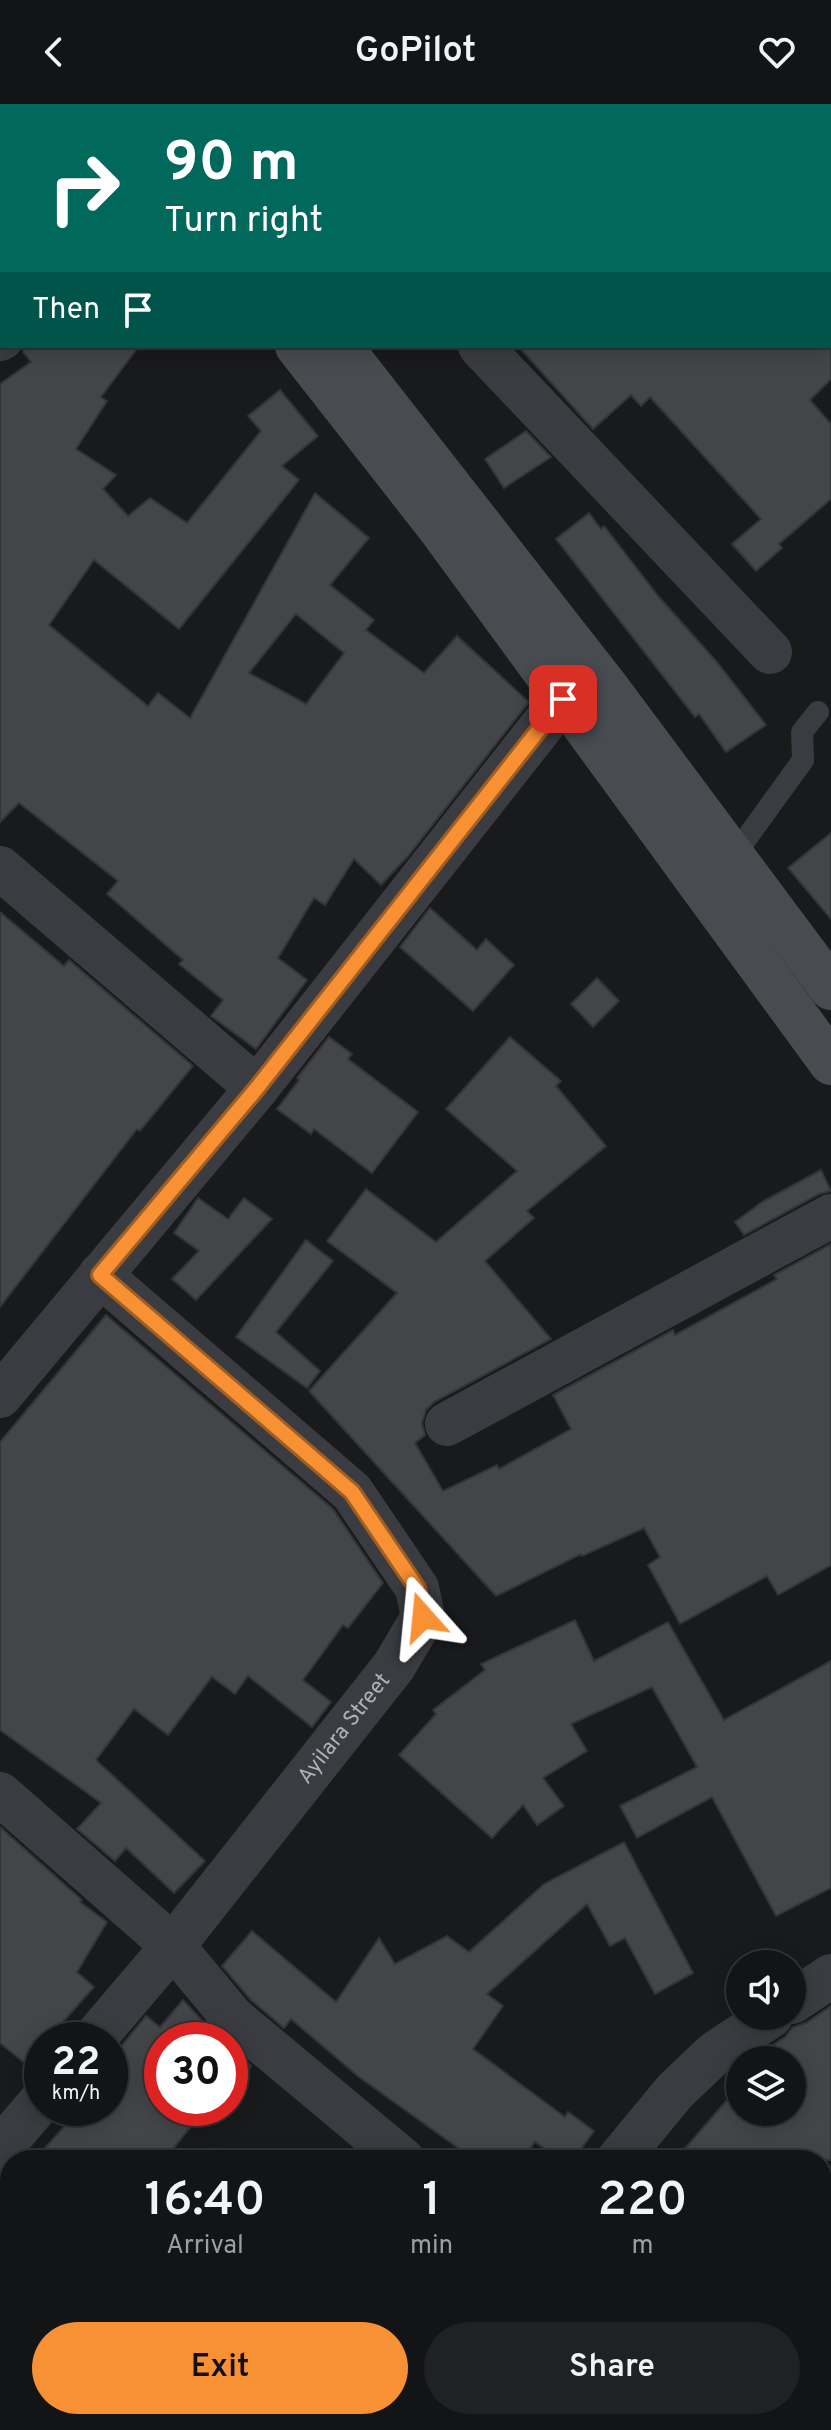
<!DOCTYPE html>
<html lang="en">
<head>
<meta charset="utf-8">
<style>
  :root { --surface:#131415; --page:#202122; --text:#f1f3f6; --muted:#9d9ea0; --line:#323334; --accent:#f89034 }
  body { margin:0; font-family:Overpass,sans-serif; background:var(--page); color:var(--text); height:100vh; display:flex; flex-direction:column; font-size:30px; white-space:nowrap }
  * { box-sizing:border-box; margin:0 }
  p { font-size:26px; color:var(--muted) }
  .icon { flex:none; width:44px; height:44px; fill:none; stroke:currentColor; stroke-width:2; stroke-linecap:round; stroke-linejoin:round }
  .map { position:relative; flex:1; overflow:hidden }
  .panel { position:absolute; left:0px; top:2046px; width:832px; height:280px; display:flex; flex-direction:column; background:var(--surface); border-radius:32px 32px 0 0; box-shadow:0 4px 20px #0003,0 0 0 2px var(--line) }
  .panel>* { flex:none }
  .banner { position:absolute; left:0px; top:0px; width:832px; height:244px; box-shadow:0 4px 20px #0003,0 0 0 2px var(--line); background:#00695c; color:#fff; overflow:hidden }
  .controls { position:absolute; left:726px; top:1846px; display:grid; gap:16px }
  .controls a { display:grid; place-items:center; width:80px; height:80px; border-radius:50%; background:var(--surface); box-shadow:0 4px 20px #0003,0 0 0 2px var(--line); font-size:40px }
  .speed { position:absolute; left:24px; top:1918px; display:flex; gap:16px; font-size:40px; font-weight:700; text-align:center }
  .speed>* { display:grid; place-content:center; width:104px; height:104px; border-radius:50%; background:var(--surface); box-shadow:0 4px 20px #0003,0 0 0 2px var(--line); line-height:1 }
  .speed small { font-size:20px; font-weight:400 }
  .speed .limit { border:12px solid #d22; background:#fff; color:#111 }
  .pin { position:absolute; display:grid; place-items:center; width:68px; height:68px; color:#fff; margin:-34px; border-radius:16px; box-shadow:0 4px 12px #0006 }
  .me { position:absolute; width:88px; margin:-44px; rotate:342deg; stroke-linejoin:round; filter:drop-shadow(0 0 6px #0008) }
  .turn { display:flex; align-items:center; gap:28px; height:168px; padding:0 32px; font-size:36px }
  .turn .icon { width:104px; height:104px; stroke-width:2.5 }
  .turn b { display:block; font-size:56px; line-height:68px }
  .then { display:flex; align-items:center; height:76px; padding:0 32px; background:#0003; gap:16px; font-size:30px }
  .eta { display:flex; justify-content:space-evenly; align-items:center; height:136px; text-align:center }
  .eta b { font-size:48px; font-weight:600; line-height:56px }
  .button { display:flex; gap:16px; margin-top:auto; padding:16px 32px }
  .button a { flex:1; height:92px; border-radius:48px; background:var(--accent); color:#111; font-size:32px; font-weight:600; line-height:92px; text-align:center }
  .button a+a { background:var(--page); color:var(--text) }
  header { display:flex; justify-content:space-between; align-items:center; height:104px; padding:0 32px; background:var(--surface); font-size:36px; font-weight:600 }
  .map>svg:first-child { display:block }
</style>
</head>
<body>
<header><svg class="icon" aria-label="back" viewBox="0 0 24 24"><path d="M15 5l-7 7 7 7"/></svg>GoPilot<svg class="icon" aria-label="heart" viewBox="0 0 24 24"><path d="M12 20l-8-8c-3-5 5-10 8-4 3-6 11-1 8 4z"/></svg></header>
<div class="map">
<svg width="831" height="2326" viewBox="0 0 831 2326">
  <rect width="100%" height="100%" fill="#191a1c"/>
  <g fill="#434549" stroke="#333438" stroke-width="2" fill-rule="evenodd">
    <path d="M 25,242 L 139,242 L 101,293 L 107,297 L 76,345 L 116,371 L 103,385 L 128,412 L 150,394 L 187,419 L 261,327 L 248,312 L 280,286 L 318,332 L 282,362 L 299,376 L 179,525 L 94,456 L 49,521 L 148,602 L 158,589 L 190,614 L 315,389 L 369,434 L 330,481 L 374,516 L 366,526 L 424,569 L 457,532 L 529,598 L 408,752 L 381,781 L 354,755 L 325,801 L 314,794 L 278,854 L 307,876 L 256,945 L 211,912 L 223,896 L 179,860 L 183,856 L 107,790 L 118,777 L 19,699 L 0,718 L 0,280 L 31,258 L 23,248 ZM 296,510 L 344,549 L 306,600 L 249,569 Z"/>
    <path d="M 518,242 L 831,242 L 831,275 L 810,296 L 831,320 L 831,395 L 779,440 L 782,444 L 756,467 L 732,440 L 761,415 L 650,293 L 641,302 L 631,291 L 593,325 Z"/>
    <path d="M 526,327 L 551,353 L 504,384 L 485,355 Z"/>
    <path d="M 589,409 L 601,425 L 604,422 L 659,493 L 716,557 L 766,621 L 726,648 L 699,610 L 695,613 L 556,435 Z"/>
    <path d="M 831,729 L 831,815 L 788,764 Z"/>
    <path d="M 430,804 L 477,846 L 486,835 L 514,861 L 473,907 L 400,843 Z"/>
    <path d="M 0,808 L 64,862 L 69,856 L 193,962 L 140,1027 L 137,1025 L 0,1203 Z"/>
    <path d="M 597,874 L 619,897 L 593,923 L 571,900 Z"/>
    <path d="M 329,933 L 352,950 L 348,955 L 418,1008 L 372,1069 L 314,1025 L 311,1030 L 277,1005 L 299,976 L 297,974 Z"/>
    <path d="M 510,933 L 561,977 L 556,982 L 606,1042 L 527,1107 L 534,1114 L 485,1157 L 551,1235 L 434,1298 L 426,1306 L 422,1319 L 425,1331 L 415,1339 L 443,1387 L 497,1361 L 499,1365 L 571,1325 L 553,1291 L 673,1226 L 675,1231 L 777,1175 L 774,1171 L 831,1140 L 831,1461 L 778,1491 L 767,1472 L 680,1520 L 648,1461 L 660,1453 L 644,1424 L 582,1452 L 581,1450 L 496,1492 L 309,1287 L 397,1189 L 327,1137 L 366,1085 L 436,1138 L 517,1067 L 446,1005 Z"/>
    <path d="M 821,1066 L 831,1087 L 819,1090 L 744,1131 L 735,1118 L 762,1098 Z"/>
    <path d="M 198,1094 L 228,1115 L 244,1094 L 272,1115 L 196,1196 L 172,1175 L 199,1147 L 174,1129 Z"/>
    <path d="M 306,1136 L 333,1157 L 276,1228 L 320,1267 L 307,1284 L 236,1233 Z"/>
    <path d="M 106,1211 L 333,1405 L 383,1479 L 348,1524 L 343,1521 L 303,1576 L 331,1598 L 312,1623 L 248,1572 L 235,1590 L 212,1573 L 168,1631 L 134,1605 L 96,1656 L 205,1757 L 174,1789 L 126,1744 L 115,1757 L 77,1725 L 101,1699 L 0,1626 L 0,1338 Z"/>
    <path d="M 575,1516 L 594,1557 L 668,1518 L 724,1616 L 831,1557 L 831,1784 L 776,1812 L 712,1693 L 637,1734 L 620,1702 L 697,1663 L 652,1583 L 571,1620 L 587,1647 L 543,1674 L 564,1702 L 537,1721 L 523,1701 L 492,1734 L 399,1651 L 436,1610 L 433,1606 L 485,1566 L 481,1560 Z"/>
    <path d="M 0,1723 L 82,1796 L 80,1798 L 107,1818 L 77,1868 L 94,1883 L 47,1936 L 42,1936 L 42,1942 L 26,1960 L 0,1939 Z"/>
    <path d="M 624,1738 L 693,1869 L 655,1890 L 625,1834 L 610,1842 L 587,1800 L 487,1890 L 503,1902 L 473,1945 L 565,2013 L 568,2008 L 594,2027 L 573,2056 L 560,2056 L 535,2038 L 522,2056 L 475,2056 L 359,1973 L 291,1915 L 284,1924 L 251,1896 L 222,1862 L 252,1827 L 336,1898 L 379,1834 L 395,1860 L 447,1832 L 469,1848 L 544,1780 Z"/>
    <path d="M 183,1896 L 220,1936 L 162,1936 L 162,2004 L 206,2004 L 164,2056 L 34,2056 L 81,2004 L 110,2004 L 110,1956 L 146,1912 L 160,1923 Z"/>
    <path d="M 831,1902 L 831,2056 L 675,2056 L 740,1981 L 740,2008 L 792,2008 L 792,1956 L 750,1956 L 785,1933 L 793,1923 L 806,1919 Z"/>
    <path d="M 230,1944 L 251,1962 L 230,1986 Z"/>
  </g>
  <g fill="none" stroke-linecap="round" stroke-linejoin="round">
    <path stroke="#3a3c41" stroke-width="22" d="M 733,753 L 803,656 L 802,628 L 818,608"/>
    <g stroke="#3a3c41" stroke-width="44">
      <path d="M 274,0 L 275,2"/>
      <path d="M 641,2 L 643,0"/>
      <path d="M 0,235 L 2,234"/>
      <path d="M 480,242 L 770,548"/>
      <path d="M 0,764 L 257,984"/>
      <path d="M 0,1292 L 257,984 L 563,595"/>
      <path d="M 447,1320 L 831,1112"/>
      <path d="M 0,1690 L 173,1842 L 233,1914 L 403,2056"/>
      <path d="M 792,1898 L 831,1872"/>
      <path id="s1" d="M 93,1936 L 173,1842 L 394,1562 L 423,1513 L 417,1484 L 352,1388 L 100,1171"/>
      <path d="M 0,2045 L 42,1996"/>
      <path d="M 618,2056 L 675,1987 L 715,1949 L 771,1912"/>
      <path d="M 691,2316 L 701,2326"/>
      <path d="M 388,2326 L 396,2316"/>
    </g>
    <g stroke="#484c51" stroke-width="44">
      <path d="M 116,0 L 117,2"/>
      <path d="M 163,0 L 164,2"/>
      <path d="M 297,242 L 441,426 L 831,959"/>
      <path d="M 340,242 L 605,581 L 831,884"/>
    </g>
  </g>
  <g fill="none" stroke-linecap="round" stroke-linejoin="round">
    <g stroke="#a15e22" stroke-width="20">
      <path id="route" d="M 423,1513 L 417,1484 L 352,1388 L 100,1171 L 257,984 L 563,595"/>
    </g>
    <use href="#route" stroke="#f89034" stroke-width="14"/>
  </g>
  <g text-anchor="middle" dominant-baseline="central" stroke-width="6" stroke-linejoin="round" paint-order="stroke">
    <g font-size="22" fill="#abb3bb" stroke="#141517">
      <text stroke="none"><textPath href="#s1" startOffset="400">Ayilara Street</textPath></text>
    </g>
  </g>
</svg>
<div class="controls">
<a><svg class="icon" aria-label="sound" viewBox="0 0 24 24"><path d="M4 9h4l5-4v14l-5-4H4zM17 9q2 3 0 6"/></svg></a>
<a><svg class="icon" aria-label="layers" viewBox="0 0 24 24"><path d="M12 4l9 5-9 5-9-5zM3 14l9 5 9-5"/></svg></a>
</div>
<div class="speed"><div>22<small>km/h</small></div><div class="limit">30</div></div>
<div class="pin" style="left:563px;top:595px;background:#d93025"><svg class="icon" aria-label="arrive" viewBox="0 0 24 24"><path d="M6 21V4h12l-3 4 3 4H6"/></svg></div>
<svg class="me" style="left:423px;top:1513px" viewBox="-20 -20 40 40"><path d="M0-17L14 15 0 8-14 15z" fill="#f89034" stroke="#fff" stroke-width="4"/></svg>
<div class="banner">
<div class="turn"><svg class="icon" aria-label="right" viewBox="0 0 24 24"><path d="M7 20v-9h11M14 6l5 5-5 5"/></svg><div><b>90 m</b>Turn right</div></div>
<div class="then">Then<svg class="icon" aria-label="arrive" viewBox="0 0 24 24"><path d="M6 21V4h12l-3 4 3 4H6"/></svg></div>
</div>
<section class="panel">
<div class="eta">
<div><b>16:40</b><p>Arrival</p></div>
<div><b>1</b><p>min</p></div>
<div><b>220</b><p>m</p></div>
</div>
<div class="button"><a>Exit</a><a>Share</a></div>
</section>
</div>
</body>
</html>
